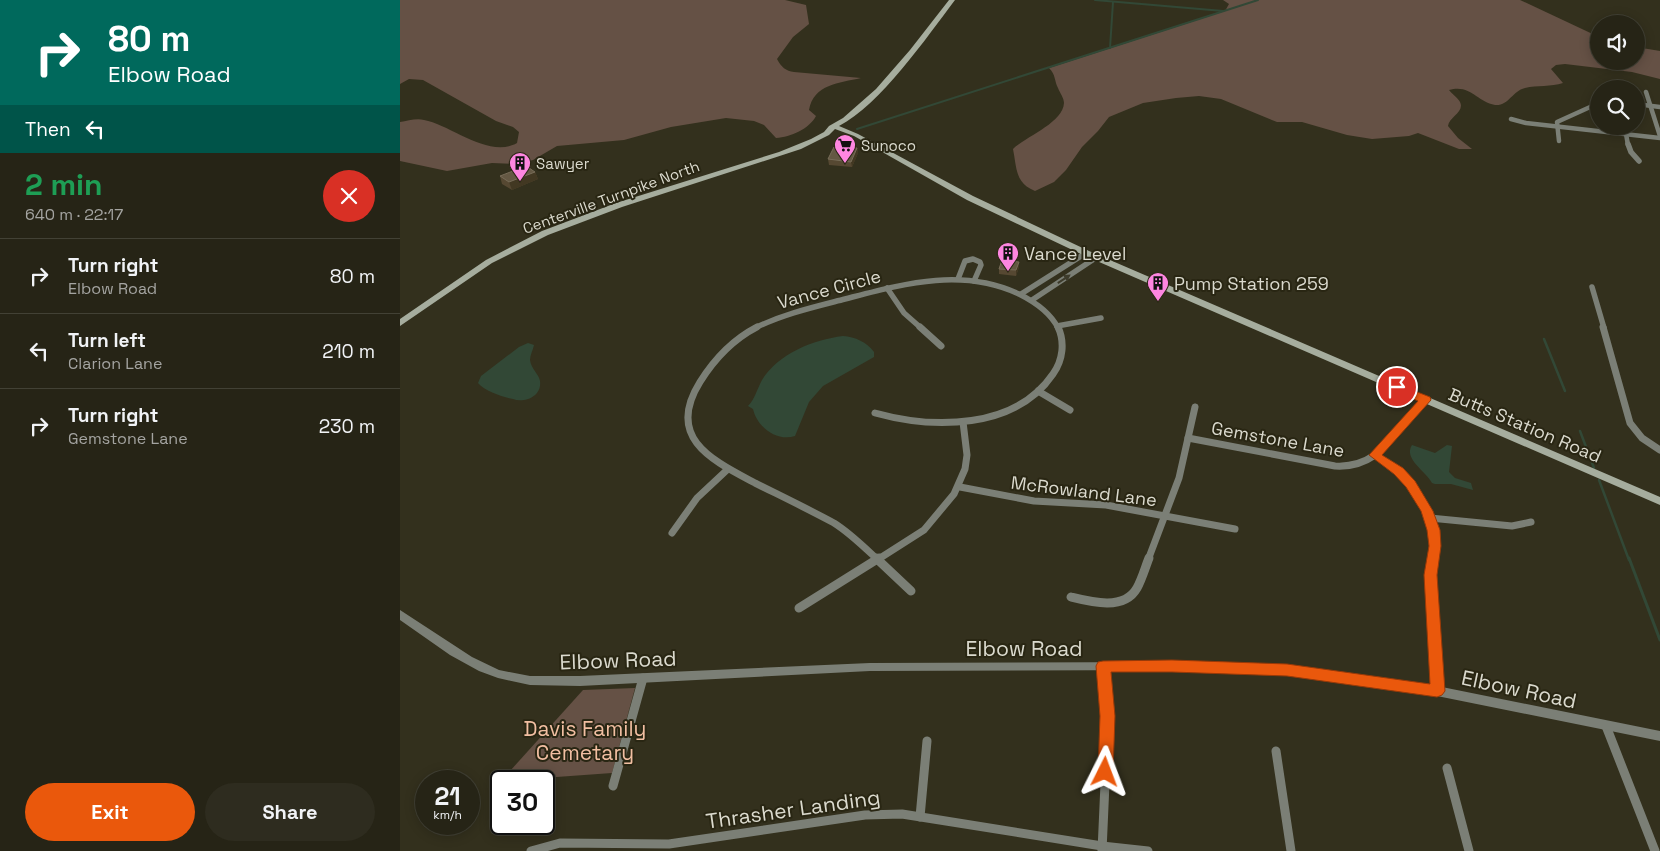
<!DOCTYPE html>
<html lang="en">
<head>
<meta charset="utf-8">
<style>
  :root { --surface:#262416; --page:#2e2c1f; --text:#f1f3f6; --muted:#a4a4a1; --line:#424135; --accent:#ea580c }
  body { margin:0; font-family:"Space Grotesk",sans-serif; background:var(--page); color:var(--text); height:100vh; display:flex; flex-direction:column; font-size:19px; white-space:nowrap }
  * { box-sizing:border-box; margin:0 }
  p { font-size:16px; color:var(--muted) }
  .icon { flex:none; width:28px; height:28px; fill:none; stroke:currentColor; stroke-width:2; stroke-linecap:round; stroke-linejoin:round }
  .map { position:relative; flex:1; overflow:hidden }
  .details { display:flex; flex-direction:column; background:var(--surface); width:400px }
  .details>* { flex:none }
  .banner { background:#00695c; color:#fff; overflow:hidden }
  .tools { position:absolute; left:1190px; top:15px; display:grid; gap:10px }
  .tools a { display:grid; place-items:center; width:55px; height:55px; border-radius:50%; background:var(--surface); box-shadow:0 2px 12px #0003,0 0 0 1px var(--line); font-size:25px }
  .speed { position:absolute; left:15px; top:770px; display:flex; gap:10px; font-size:25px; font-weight:700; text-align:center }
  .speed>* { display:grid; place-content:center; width:65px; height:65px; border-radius:50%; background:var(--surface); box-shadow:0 2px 12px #0003,0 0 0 1px var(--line); line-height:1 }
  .speed small { font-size:12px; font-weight:400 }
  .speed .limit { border:2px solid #111; border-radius:8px; background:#fff; color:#111 }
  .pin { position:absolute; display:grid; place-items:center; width:42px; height:42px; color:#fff; margin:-21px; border:2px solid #fff; border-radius:50%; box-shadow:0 1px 5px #0007 }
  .me { position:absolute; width:55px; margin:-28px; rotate:3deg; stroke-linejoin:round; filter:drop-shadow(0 0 4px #0008) }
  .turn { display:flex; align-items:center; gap:18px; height:105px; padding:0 25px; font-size:22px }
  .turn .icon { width:65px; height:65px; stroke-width:2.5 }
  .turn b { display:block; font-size:35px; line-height:42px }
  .then { display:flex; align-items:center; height:48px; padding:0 25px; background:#0003; gap:10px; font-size:19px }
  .round { display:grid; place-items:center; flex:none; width:52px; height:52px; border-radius:26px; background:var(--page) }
  .headline { display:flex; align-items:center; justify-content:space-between; height:85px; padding:0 25px }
  h1 { font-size:30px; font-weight:600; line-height:38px; color:#1e9e55 }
  .action { display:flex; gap:10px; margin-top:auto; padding:10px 25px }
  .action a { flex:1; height:58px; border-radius:30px; background:var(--accent); color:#fff; font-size:20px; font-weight:600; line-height:58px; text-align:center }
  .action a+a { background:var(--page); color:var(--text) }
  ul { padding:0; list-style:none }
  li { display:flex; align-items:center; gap:15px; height:75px; padding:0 25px; border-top:1px solid var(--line) }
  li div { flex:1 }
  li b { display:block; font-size:19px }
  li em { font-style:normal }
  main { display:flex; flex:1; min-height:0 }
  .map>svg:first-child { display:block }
</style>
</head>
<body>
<main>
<section class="details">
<div class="banner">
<div class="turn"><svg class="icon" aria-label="right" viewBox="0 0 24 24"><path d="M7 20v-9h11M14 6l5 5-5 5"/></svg><div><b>80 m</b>Elbow Road</div></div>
<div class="then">Then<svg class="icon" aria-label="left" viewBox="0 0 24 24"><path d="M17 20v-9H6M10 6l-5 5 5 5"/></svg></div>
</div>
<div class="headline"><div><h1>2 min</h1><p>640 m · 22:17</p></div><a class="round" style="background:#d93025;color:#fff"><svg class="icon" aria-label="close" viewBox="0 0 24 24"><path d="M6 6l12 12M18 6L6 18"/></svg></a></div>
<ul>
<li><svg class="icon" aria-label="right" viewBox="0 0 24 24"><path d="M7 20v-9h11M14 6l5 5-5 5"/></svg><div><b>Turn right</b><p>Elbow Road</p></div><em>80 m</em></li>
<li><svg class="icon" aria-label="left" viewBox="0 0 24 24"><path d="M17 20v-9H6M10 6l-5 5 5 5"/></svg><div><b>Turn left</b><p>Clarion Lane</p></div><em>210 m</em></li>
<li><svg class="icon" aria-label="right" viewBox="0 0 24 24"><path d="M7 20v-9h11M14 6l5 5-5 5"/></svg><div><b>Turn right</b><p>Gemstone Lane</p></div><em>230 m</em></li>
</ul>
<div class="action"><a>Exit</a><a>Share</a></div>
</section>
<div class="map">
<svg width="1260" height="851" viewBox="0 0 1260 851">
  <rect width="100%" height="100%" fill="#33301d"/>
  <g fill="#655145">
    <path d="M 0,0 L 385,0 L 406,5 L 409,24 L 393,37 L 377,59 C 381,67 386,71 394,72 L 461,78 C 439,83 414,84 409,110 L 416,116 C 409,129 391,137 376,138 L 364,125 L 354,121 L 326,118 L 271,127 L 224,140 L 157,146 L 133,160 L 116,164 L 92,163 L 47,171 L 0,161 L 0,122 C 8,121 16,118 24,120 C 51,125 89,159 117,143 L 119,132 L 113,127 L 96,121 L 23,80 L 9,79 L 0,84 Z"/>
    <path d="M 823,0 L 1120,0 L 1199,37 L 1199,61 L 1236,61 L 1236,47 L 1260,51 L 1260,79 L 1232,72 L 1165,64 L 1156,65 L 1151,69 L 1163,83 C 1151,87 1137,85 1125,88 C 1112,91 1109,106 1095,105 C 1077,102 1071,84 1049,90 C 1052,94 1058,98 1060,102 C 1065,112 1049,117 1048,126 L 1058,138 L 1072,149 L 1059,149 L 1018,133 L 1009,136 L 972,139 L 947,135 L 902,122 L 877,122 L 821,99 L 799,96 L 776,98 L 743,103 L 709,117 L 698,131 L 682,147 L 666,170 L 654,182 L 635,191 C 615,183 617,169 613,149 C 625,137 663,123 664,103 C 664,98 660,93 658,88 C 654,80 656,75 649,68 L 825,11 L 829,4 Z"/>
    <path d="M 235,688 L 212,773 L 101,781 L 183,690 Z"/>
  </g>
  <g fill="#324836">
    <path d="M 443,336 C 455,337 467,342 474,352 L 474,357 L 423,386 L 409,402 L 395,436 C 377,442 357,427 353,409 L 348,406 C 355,399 357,389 362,380 C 379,353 413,340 443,336 Z"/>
    <path d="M 128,343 L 134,345 C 133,350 130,355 130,360 C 131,369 139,374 140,381 C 142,397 124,403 113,399 C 102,397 85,391 78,383 L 81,376 L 119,347 Z"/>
    <path d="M 1012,445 L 1035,453 L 1047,445 L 1052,446 L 1049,472 L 1055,478 L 1071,483 L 1073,490 L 1051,484 L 1035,484 L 1032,483 C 1026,471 1003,459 1012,445 Z"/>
  </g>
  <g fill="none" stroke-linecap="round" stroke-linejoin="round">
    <g stroke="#324836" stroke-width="2">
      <path d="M 695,0 L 823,11"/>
      <path d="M 710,48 L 713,2"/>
      <path d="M 457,129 L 858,0"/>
    </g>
    <g stroke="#324836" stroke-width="2.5">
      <path d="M 1144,339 L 1165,391"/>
      <path d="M 1180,431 L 1194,468"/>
      <path d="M 1199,480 L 1229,560"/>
    </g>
    <path stroke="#324836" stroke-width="3" d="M 1229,558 L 1260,640"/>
    <g stroke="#7b7f76" stroke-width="4.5">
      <path d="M 1246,92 L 1260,136"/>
      <path d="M 1236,104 L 1260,107"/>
      <path d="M 1111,119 L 1126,123 L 1260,138"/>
      <path d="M 1226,134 L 1228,145"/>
      <path d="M 1159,141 L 1157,122 L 1199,103"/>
    </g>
    <g stroke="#7b7f76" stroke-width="5.5">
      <path d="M 1228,144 L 1231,152 L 1239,161"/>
      <path d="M 558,279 L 565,261 L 573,259 L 580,262 L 581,265 L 574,281"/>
      <path d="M 1192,287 L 1204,328"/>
      <path d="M 487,288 L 504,313 L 521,328"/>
      <path d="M 621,294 L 686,253"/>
      <path d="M 632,300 L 697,257"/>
      <path d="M 657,326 L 701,318"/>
      <path d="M 355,328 C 383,314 414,307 445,299 C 503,284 561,267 619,294 C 635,302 650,312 658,328"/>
    </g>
    <g stroke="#7b7f76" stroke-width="7">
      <path d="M 357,327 C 332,340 315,358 300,382 C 265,438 312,460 355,483 C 381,496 408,509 434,523 C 450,533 464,547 478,560"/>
      <path d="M 520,327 L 541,346"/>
      <path d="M 1203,327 L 1230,423 L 1242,438 L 1260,450"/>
      <path d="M 638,391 L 670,410"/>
      <path d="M 475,413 C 533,429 615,430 653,374 C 663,360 665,342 658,327"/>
      <path d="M 788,438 L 935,466 C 950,467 962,464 975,455 L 1026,400"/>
      <path d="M 975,455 C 1010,479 1043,514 1033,560"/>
      <path d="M 560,487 L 634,501 L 706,505 L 835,529"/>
      <path d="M 1030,518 L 1112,526 L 1131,522"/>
      <path d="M 272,533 L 297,498 L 328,469"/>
      <path d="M 477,560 L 524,530 L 554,494 L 565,469 L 567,455 L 563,422"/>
      <path d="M 748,560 L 779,478 L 795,407"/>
    </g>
    <g stroke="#7b7f76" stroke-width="9">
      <path d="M 476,558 L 511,591"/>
      <path d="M 1033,558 L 1030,577 L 1037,691"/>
      <path d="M 671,597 C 691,602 724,611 737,588 C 742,579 745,568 749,558"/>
      <path d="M 399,608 L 479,558"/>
      <path d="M 1206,726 L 1255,851"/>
      <path d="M 876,751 L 891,851"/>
      <path d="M 1047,768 L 1069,851"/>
      <path d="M 213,786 L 243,678"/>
      <path d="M 520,817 L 527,741"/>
      <path d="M 131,851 L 160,843 L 269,844 L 465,815 L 502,814 L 702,846 L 748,851"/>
      <path d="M 702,851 L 708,716 L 703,667"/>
    </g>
    <path fill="#7b7f76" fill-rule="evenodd" d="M 0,610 L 72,657 L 99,670 L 130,676 L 180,676 L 470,663 L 772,662 L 887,666 L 1037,686 L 1260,731 L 1260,741 L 1037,696 L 887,674 L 772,670 L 470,671 L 180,686 L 130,685 L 98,678 L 79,671 L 50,655 L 0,620 Z"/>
    <path fill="#a6ad9e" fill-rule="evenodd" d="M 549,0 L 555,0 C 527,37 480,105 439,126 L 458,134 L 573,196 L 689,251 L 1260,497 L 1260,505 L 683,255 L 567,200 L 454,136 L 435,129 L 429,135 L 401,149 L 222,207 L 148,235 L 92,263 L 0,326 L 0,319 L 86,260 L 142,231 L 216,203 L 379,152 L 411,139 L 424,132 L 429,126 L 443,118 L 476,89 L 510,50 Z"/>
  </g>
  <g fill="#564832">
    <path d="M 457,148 L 458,153 L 452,167 L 429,165 L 428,159 Z"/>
    <path d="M 135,172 L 138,179 L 112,190 L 102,184 L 100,176 Z"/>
    <path d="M 619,267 L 616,276 L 599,274 L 599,269 Z"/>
  </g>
  <g fill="#423822">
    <path d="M 457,148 L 458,153 L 452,167 L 451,162 Z"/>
    <path d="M 135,172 L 138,179 L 112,190 L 109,182 Z"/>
    <path d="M 619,262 L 619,267 L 616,276 L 616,270 Z"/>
  </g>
  <g fill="#645843" stroke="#776c58">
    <path d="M 434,147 L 457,148 L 451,162 L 428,159 Z"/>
    <path d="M 126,166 L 135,172 L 109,182 L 100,176 Z"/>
    <path d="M 602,260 L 619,262 L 616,270 L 599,269 Z"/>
  </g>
  <defs><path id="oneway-solid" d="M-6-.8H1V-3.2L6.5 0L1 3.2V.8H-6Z" transform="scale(1.25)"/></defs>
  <use fill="#3e3c2c" href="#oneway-solid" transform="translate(664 279) rotate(-34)"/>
  <path fill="#ea580c" stroke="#983908" d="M 997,384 L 1030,397 L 1031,400 L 982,455 L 1003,468 L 1015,481 L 1033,511 L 1040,530 L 1041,546 L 1037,575 L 1045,691 L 1042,695 L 1037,697 L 887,676 L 772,672 L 711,672 L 715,716 L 713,772 L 711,777 L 705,779 L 700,777 L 698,772 L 700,716 L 696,666 L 698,662 L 703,661 L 772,660 L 887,664 L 1030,684 L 1024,575 L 1029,546 L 1027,530 L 1021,511 L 1006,487 L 994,474 L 969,455 L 1018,401 L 993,390 L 992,387 Z"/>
  <defs>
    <g id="supermarket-pin" transform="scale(1.125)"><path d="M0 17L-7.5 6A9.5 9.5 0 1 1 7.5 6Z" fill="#fe86e0" stroke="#292613"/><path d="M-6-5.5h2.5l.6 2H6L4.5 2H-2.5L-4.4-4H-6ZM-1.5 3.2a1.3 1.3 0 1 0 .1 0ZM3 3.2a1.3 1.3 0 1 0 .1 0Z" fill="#111"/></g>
    <g id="building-pin" transform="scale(1.125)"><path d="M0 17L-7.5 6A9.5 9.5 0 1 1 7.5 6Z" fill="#fe86e0" stroke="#292613"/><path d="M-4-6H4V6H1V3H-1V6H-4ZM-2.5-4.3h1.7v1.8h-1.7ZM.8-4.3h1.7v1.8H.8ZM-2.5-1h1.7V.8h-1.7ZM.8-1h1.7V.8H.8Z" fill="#111"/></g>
  </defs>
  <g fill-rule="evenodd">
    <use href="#supermarket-pin" x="445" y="145"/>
    <use href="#building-pin" x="120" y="163"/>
    <use href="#building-pin" x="608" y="253"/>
    <use href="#building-pin" x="758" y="283"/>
  </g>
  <g text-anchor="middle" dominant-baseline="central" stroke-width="4" stroke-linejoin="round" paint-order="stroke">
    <g font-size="15" fill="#dbdace" stroke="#292613" text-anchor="start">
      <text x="461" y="145">Sunoco</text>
      <text x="136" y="163">Sawyer</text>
    </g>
    <g font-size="15" fill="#dbdace" stroke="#292613">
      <text transform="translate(211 197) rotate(-20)">Centerville Turnpike North</text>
    </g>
    <g font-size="18" fill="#dbdace" stroke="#292613" text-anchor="start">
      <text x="624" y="253">Vance Level</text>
      <text x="774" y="283">Pump Station 259</text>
    </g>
    <g font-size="18" fill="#dbdace" stroke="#292613">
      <text transform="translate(429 289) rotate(-15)">Vance Circle</text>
      <text transform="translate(1125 425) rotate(23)">Butts Station Road</text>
      <text transform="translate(878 439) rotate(10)">Gemstone Lane</text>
      <text transform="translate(684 491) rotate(7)">McRowland Lane</text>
    </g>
    <g font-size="21" fill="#dbdace" stroke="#292613">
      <text x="624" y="648">Elbow Road</text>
      <text transform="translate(218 660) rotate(-2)">Elbow Road</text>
      <text transform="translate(1119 689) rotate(12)">Elbow Road</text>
      <text transform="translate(393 809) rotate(-8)">Thrasher Landing</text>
    </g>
    <g font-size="21" fill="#f2bfa2" stroke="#292613">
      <text x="185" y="728">Davis Family<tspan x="185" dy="24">Cemetary</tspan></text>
    </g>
  </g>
</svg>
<div class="tools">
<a><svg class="icon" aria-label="sound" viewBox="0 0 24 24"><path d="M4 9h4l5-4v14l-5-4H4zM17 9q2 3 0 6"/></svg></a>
<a><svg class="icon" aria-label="search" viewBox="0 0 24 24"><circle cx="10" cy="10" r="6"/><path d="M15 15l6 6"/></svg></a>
</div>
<div class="speed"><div>21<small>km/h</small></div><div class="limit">30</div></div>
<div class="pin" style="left:997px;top:387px;background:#d93025"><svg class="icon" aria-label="arrive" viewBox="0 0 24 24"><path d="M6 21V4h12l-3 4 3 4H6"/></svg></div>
<svg class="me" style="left:705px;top:772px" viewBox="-20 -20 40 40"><path d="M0-17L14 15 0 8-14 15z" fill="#ea580c" stroke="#fff" stroke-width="4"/></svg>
</div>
</main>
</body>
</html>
